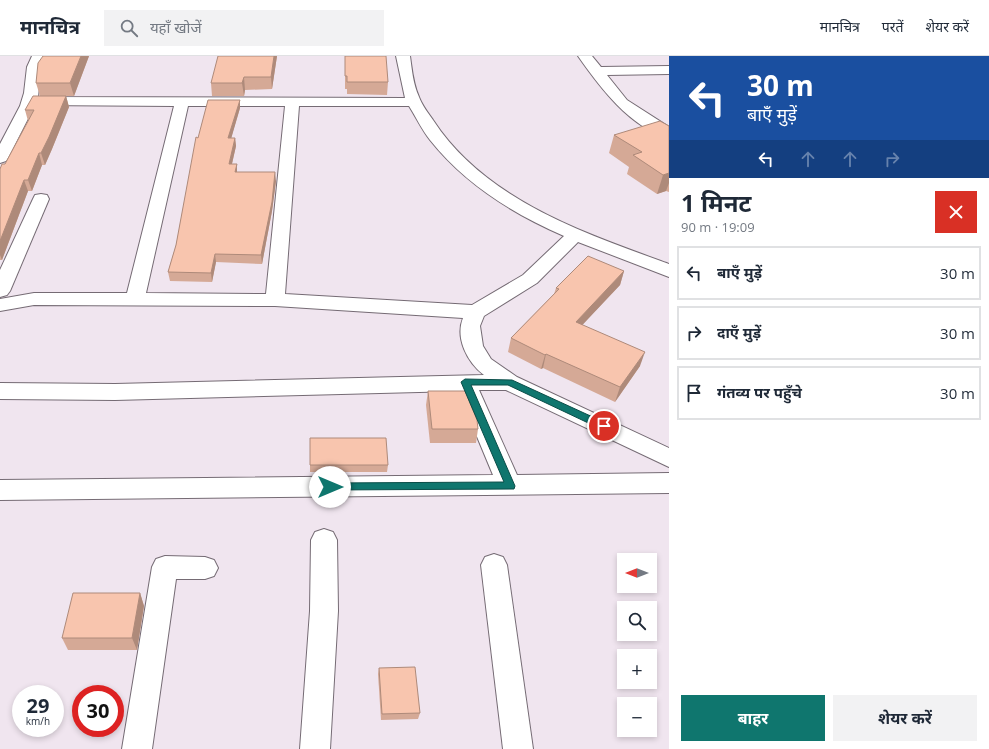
<!DOCTYPE html>
<html lang="hi">
<head>
<meta charset="utf-8">
<style>
  :root { --surface:#fff; --page:#f2f2f3; --text:#1f2937; --muted:#747a83; --line:#e0e1e3; --accent:#0f766e }
  body { margin:0; font-family:"Open Sans","Noto Sans Devanagari",sans-serif; background:var(--page); color:var(--text); height:100vh; display:flex; flex-direction:column; font-size:15px; white-space:nowrap }
  * { box-sizing:border-box; margin:0 }
  p { font-size:13px; color:var(--muted) }
  .icon { flex:none; width:22px; height:22px; fill:none; stroke:currentColor; stroke-width:2; stroke-linecap:round; stroke-linejoin:round }
  .map { position:relative; flex:1; overflow:hidden }
  .panel { display:flex; flex-direction:column; background:var(--surface); width:320px }
  .panel>* { flex:none }
  .guide { background:#1a4fa0; color:#fff; overflow:hidden }
  .needle { width:26px; rotate:270deg }
  .controls { position:absolute; left:617px; top:497px; display:grid; gap:8px }
  .controls a { display:grid; place-items:center; width:40px; height:40px; border-radius:0px; background:var(--surface); box-shadow:0 2px 6px #0003; font-size:20px }
  .speed { position:absolute; left:12px; top:629px; display:flex; gap:8px; font-size:20px; font-weight:700; text-align:center }
  .speed>* { display:grid; place-content:center; width:52px; height:52px; border-radius:50%; background:var(--surface); box-shadow:0 2px 6px #0003; line-height:1 }
  .speed small { font-size:10px; font-weight:400 }
  .speed .limit { border:6px solid #d22; background:#fff; color:#111 }
  .pin { position:absolute; display:grid; place-items:center; width:34px; height:34px; color:#fff; margin:-17px; border:2px solid #fff; border-radius:50%; box-shadow:0 1px 4px #0007 }
  .me { position:absolute; width:44px; margin:-22px; rotate:90deg; stroke-linejoin:round; filter:drop-shadow(0 0 3px #0008) }
  .turn { display:flex; align-items:center; gap:14px; height:84px; padding:0 12px; font-size:18px }
  .turn .icon { width:52px; height:52px; stroke-width:2.5 }
  .turn b { display:block; font-size:28px; line-height:34px }
  .lanes { display:flex; align-items:center; height:38px; padding:0 12px; background:#0003; justify-content:center; gap:20px; direction:ltr }
  .lanes .off { opacity:.35 }
  .round { display:grid; place-items:center; flex:none; width:42px; height:42px; border-radius:0px; background:var(--page) }
  .summary { display:flex; align-items:center; justify-content:space-between; height:68px; padding:0 12px }
  h1 { font-size:24px; font-weight:700; line-height:30px }
  .action { display:flex; gap:8px; margin-top:auto; padding:8px 12px }
  .action a { flex:1; height:46px; border-radius:0px; background:var(--accent); color:#fff; font-size:16px; font-weight:700; line-height:46px; text-align:center }
  .action a+a { background:var(--page); color:var(--text) }
  ul { padding:0; list-style:none }
  li { display:flex; align-items:center; gap:12px; height:54px; margin:0 8px 6px; padding:0 4px; border:2px solid var(--line); border-radius:0px }
  li div { flex:1 }
  li b { display:block; font-size:15px }
  li em { font-style:normal }
  header { display:flex; align-items:center; gap:24px; box-sizing:border-box; height:56px; padding:0 20px; background:var(--surface); border-bottom:1px solid var(--line) }
  header strong { font-size:19px }
  nav { display:flex; gap:22px; margin-inline-start:auto; font-size:14px }
  .search { width:280px; height:36px; background:var(--page); display:flex; align-items:center; gap:10px; box-sizing:border-box; padding:0 14px; border-radius:0px; color:var(--muted); font-size:15px }
  main { display:flex; flex:1; min-height:0 }
  .map>svg:first-child { display:block }
</style>
</head>
<body>
<header>
<strong>मानचित्र</strong>
<div class="search"><svg class="icon" aria-label="search" viewBox="0 0 24 24"><circle cx="10" cy="10" r="6"/><path d="M15 15l6 6"/></svg>यहाँ खोजें</div>
<nav><a>मानचित्र</a><a>परतें</a><a>शेयर करें</a></nav>
</header>
<main>
<div class="map">
<svg width="669" height="693" viewBox="0 0 669 693">
  <rect width="100%" height="100%" fill="#f0e5ef"/>
  <g fill="none" stroke-linecap="round" stroke-linejoin="round">
    <g stroke="#756b74" stroke-width="2">
      <g id="minor">
        <path d="M 32,0 L 46,0 L 41,11 L 38,41 L 405,42 L 396,0 L 410,0 C 412,14 413,28 419,41 C 422,49 428,57 433,64 C 485,144 584,177 669,208 L 669,221 L 578,186 L 537,227 L 484,260 L 480,270 L 483,290 L 491,303 L 517,321 L 669,392 L 669,411 L 506,334 L 479,334 L 517,419 L 669,417 L 669,437 L 0,444 L 0,424 L 493,419 L 458,335 L 115,344 L 0,343 L 0,327 L 115,328 L 484,319 C 467,306 455,282 463,262 L 275,250 L 34,249 L 0,255 L 0,243 L 34,237 L 127,237 L 174,50 L 35,49 L 8,102 L 6,105 L 0,107 L 0,88 L 20,50 L 24,37 L 27,11 ZM 188,50 L 285,50 L 266,238 L 146,237 ZM 299,50 L 409,50 C 416,61 422,74 430,84 C 465,128 513,158 564,180 L 523,219 L 472,249 L 285,238 Z"/>
        <path d="M 578,0 L 592,0 L 601,11 L 669,10 L 669,18 L 607,19 L 627,44 L 669,71 L 669,82 C 630,72 599,30 578,0 Z"/>
        <path d="M 41,138 L 47,139 L 49,143 L 10,235 L 7,239 L 0,241 L 0,214 L 33,143 L 35,139 Z"/>
        <path d="M 324,473 L 333,476 L 337,484 L 338,555 L 330,693 L 300,693 L 310,555 L 311,484 L 315,476 Z"/>
        <path d="M 494,498 L 503,501 L 507,509 L 533,693 L 503,693 L 481,509 L 485,501 Z"/>
        <path d="M 165,500 L 205,501 L 214,504 L 218,512 L 214,520 L 205,523 L 176,523 L 152,693 L 122,693 L 152,511 L 156,503 Z"/>
      </g>
    </g>
    <use href="#minor" fill="#fff" fill-rule="evenodd"/>
  </g>
  <g fill="#d5a996">
    <path d="M 43,0 L 89,0 L 74,40 L 40,40 L 36,27 Z"/>
    <path d="M 277,0 L 272,33 L 245,34 L 244,40 L 212,40 L 211,27 Z"/>
    <path d="M 345,0 L 388,26 L 387,39 L 347,38 L 347,33 L 345,33 Z"/>
    <path d="M 66,40 L 69,51 L 52,93 L 45,109 L 42,109 L 32,135 L 28,135 L 2,204 L 0,204 L 0,113 L 5,108 L 28,65 L 25,54 Z"/>
    <path d="M 240,44 L 240,52 L 231,82 L 235,82 L 236,90 L 232,108 L 237,108 L 237,116 L 276,125 L 272,155 L 262,208 L 216,206 L 212,226 L 170,225 L 168,216 L 176,189 L 198,82 Z"/>
    <path d="M 669,70 L 669,136 L 666,135 L 657,138 L 627,118 L 629,111 L 609,97 L 614,79 Z"/>
    <path d="M 624,215 L 620,229 L 582,269 L 640,310 L 615,346 L 543,312 L 541,313 L 508,296 L 511,282 L 554,238 L 556,232 Z"/>
    <path d="M 428,335 L 478,373 L 476,387 L 430,387 L 426,349 Z"/>
    <path d="M 310,409 L 388,409 L 387,416 L 310,416 Z"/>
    <path d="M 140,537 L 144,550 L 137,594 L 68,594 L 62,582 Z"/>
    <path d="M 379,612 L 420,657 L 418,663 L 381,664 L 378,618 Z"/>
  </g>
  <g fill="#ae8a7a">
    <path d="M 81,0 L 89,0 L 74,40 L 70,27 Z"/>
    <path d="M 274,0 L 277,0 L 272,33 L 271,21 Z"/>
    <path d="M 244,21 L 245,34 L 244,40 L 242,27 Z"/>
    <path d="M 66,40 L 69,51 L 52,93 L 45,109 L 41,97 Z"/>
    <path d="M 240,44 L 240,52 L 229,90 L 228,82 Z"/>
    <path d="M 235,82 L 236,90 L 230,116 L 229,108 Z"/>
    <path d="M 39,97 L 42,109 L 32,135 L 28,124 Z"/>
    <path d="M 237,108 L 237,116 L 235,116 Z"/>
    <path d="M 275,116 L 276,125 L 272,155 L 262,208 L 261,199 Z"/>
    <path d="M 669,117 L 669,127 L 666,135 L 657,138 L 663,119 Z"/>
    <path d="M 24,124 L 28,135 L 2,204 L 0,199 L 0,185 Z"/>
    <path d="M 215,198 L 216,206 L 212,226 L 211,217 Z"/>
    <path d="M 624,215 L 620,229 L 572,280 L 576,266 Z"/>
    <path d="M 645,296 L 640,310 L 615,346 L 620,331 Z"/>
    <path d="M 546,298 L 543,312 L 541,313 L 545,299 Z"/>
    <path d="M 140,537 L 144,550 L 137,594 L 132,582 Z"/>
  </g>
  <g fill="#f8c5ae" stroke="#ae8a7a">
    <path d="M 43,0 L 81,0 L 70,27 L 36,27 L 38,7 Z"/>
    <path d="M 218,0 L 274,0 L 271,21 L 244,21 L 242,27 L 211,27 Z"/>
    <path d="M 345,0 L 386,0 L 388,26 L 347,26 L 347,20 L 345,20 Z"/>
    <path d="M 33,40 L 66,40 L 49,81 L 41,97 L 39,97 L 28,124 L 24,124 L 0,185 L 0,113 L 2,108 L 5,108 L 34,54 L 25,54 Z"/>
    <path d="M 208,44 L 240,44 L 228,82 L 235,82 L 229,108 L 237,108 L 235,116 L 275,116 L 272,146 L 261,199 L 215,198 L 211,217 L 168,216 L 176,189 L 196,81 L 198,82 Z"/>
    <path d="M 660,65 L 669,70 L 669,117 L 663,119 L 633,99 L 642,96 L 614,79 Z"/>
    <path d="M 588,200 L 624,215 L 576,266 L 645,296 L 620,331 L 546,298 L 545,299 L 511,282 L 559,233 L 556,232 Z"/>
    <path d="M 428,335 L 465,335 L 477,364 L 478,373 L 432,373 Z"/>
    <path d="M 310,382 L 386,382 L 388,409 L 310,409 Z"/>
    <path d="M 73,537 L 140,537 L 132,582 L 62,582 Z"/>
    <path d="M 415,611 L 420,657 L 382,658 L 379,612 Z"/>
  </g>
  <path fill="#0f766e" stroke="#0a4d48" d="M 465,323 L 512,324 L 608,368 L 609,370 L 604,374 L 601,373 L 508,329 L 471,329 L 515,430 L 514,433 L 327,434 L 325,431 L 330,427 L 504,426 L 461,326 Z"/>
</svg>
<div class="controls">
<a><svg class="needle" viewBox="-14 -14 28 28"><path d="M0-13l5 13h-10z" fill="#e53935"/><path d="M0 13l5-13h-10z" fill="#747a83"/></svg></a>
<a><svg class="icon" aria-label="search" viewBox="0 0 24 24"><circle cx="10" cy="10" r="6"/><path d="M15 15l6 6"/></svg></a>
<a>+</a>
<a>−</a>
</div>
<div class="speed"><div>29<small>km/h</small></div><div class="limit">30</div></div>
<div class="pin" style="left:604px;top:370px;background:#d93025"><svg class="icon" aria-label="arrive" viewBox="0 0 24 24"><path d="M6 21V4h12l-3 4 3 4H6"/></svg></div>
<svg class="me" style="left:330px;top:431px" viewBox="-20 -20 40 40"><circle r="19" fill="#fff"/><path d="M0-13L10 11 0 6-10 11z" fill="#0f766e"/></svg>
</div>
<section class="panel">
<div class="guide">
<div class="turn"><svg class="icon" aria-label="left" viewBox="0 0 24 24"><path d="M17 20v-9H6M10 6l-5 5 5 5"/></svg><div><b>30 m</b>बाएँ मुड़ें</div></div>
<div class="lanes"><svg class="icon" aria-label="left" viewBox="0 0 24 24"><path d="M17 20v-9H6M10 6l-5 5 5 5"/></svg><svg class="icon off" aria-label="ahead" viewBox="0 0 24 24"><path d="M12 20V5M6 11l6-6 6 6"/></svg><svg class="icon off" aria-label="ahead" viewBox="0 0 24 24"><path d="M12 20V5M6 11l6-6 6 6"/></svg><svg class="icon off" aria-label="right" viewBox="0 0 24 24"><path d="M7 20v-9h11M14 6l5 5-5 5"/></svg></div>
</div>
<div class="summary"><div><h1>1 मिनट</h1><p>90 m · 19:09</p></div><a class="round" style="background:#d93025;color:#fff"><svg class="icon" aria-label="close" viewBox="0 0 24 24"><path d="M6 6l12 12M18 6L6 18"/></svg></a></div>
<ul>
<li><svg class="icon" aria-label="left" viewBox="0 0 24 24"><path d="M17 20v-9H6M10 6l-5 5 5 5"/></svg><div><b>बाएँ मुड़ें</b></div><em>30 m</em></li>
<li><svg class="icon" aria-label="right" viewBox="0 0 24 24"><path d="M7 20v-9h11M14 6l5 5-5 5"/></svg><div><b>दाएँ मुड़ें</b></div><em>30 m</em></li>
<li><svg class="icon" aria-label="arrive" viewBox="0 0 24 24"><path d="M6 21V4h12l-3 4 3 4H6"/></svg><div><b>गंतव्य पर पहुँचे</b></div><em>30 m</em></li>
</ul>
<div class="action"><a>बाहर</a><a>शेयर करें</a></div>
</section>
</main>
</body>
</html>
